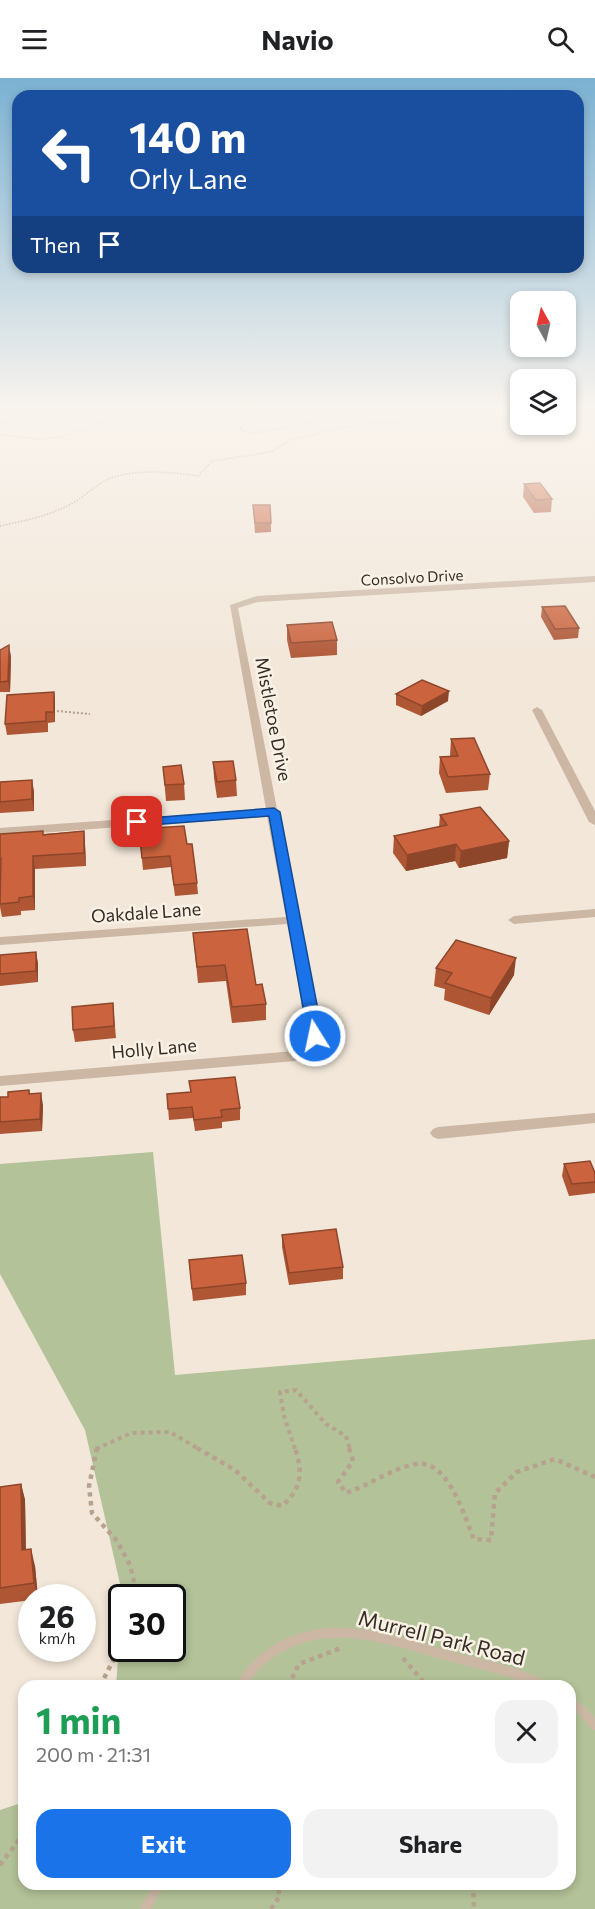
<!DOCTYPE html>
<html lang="en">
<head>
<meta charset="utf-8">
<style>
  :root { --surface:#fff; --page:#f2f2f2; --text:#202124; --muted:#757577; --accent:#1a73e8 }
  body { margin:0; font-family:Commissioner,sans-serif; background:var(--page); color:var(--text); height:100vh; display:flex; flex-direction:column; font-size:22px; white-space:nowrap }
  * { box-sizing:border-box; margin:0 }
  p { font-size:20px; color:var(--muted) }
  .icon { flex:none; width:33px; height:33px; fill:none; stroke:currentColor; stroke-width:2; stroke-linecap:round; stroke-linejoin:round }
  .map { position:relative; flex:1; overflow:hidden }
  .sheet { position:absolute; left:18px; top:1602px; width:558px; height:210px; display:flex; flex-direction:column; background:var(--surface); border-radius:18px; box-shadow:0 3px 9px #0003 }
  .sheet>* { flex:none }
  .hud { position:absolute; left:12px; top:12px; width:572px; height:183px; border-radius:18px; box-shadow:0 3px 9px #0003; background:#1a4fa0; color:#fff; overflow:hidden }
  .needle { width:39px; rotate:352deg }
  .controls { position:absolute; left:510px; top:213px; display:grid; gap:12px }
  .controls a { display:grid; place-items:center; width:66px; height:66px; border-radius:12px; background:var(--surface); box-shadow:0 3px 9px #0003; font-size:30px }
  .speed { position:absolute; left:18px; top:1506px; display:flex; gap:12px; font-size:30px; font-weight:700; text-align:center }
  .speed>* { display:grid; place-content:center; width:78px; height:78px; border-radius:50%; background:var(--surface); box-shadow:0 3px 9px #0003; line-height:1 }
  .speed small { font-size:15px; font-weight:400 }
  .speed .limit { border:3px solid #111; border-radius:9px; background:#fff; color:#111 }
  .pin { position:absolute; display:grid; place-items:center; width:51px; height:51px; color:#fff; margin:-26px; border-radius:12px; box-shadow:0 3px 9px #0006 }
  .me { position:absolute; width:66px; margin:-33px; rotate:350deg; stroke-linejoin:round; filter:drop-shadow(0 0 4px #0008) }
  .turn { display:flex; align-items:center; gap:21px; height:126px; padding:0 18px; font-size:27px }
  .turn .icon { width:78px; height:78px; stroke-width:2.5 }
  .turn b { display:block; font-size:42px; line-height:51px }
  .then { display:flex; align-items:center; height:57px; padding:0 18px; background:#0003; gap:12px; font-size:22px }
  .round { display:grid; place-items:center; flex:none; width:63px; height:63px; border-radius:18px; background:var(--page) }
  .overview { display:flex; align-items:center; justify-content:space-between; height:102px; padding:0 18px }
  h1 { font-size:36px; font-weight:700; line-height:45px; color:#1e9e55 }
  .primary-button { display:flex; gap:12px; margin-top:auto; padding:12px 18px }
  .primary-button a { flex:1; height:69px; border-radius:18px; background:var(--accent); color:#fff; font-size:24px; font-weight:700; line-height:69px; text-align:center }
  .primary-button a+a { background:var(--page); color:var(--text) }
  header { display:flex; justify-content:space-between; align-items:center; height:78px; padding:0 18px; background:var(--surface); font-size:27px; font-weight:700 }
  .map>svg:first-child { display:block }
</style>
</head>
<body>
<header><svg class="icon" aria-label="menu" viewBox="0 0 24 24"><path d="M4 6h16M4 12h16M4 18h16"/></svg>Navio<svg class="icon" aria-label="search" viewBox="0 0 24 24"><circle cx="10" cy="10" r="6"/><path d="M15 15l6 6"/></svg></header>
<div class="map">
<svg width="595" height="1831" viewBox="0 0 595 1831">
  <rect width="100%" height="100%" fill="#f2e7d9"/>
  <path fill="#b3c298" d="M 153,1074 L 175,1297 L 595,1261 L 595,1831 L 0,1831 L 0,1732 L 24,1724 L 24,1806 L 570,1806 L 570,1608 L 116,1608 L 121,1542 L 122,1570 L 172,1570 L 172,1520 L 123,1519 L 85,1352 L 0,1196 L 0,1086 Z"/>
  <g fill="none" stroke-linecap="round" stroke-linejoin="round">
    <g stroke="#b7a18f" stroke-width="1.5" stroke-dasharray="1.5 1.5" stroke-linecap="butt">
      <path d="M 262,333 L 239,351 L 253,356 L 336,339 L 336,336 L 327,333"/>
      <path d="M 0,345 L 14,341 L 22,333"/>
      <path d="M 0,357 C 14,357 29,362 43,361 C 70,360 96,346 119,333"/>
      <path d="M 0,448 C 24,443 49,438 71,426 C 87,418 97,404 114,399 C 141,391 170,394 198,398 L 212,383 L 271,374 L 290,362 L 353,347 L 399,344 L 401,335 L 399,333"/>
    </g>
    <path stroke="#b7a18f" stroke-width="2" stroke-dasharray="2 2" stroke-linecap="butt" d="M 57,633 L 90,636"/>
    <g stroke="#b7a18f" stroke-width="4" stroke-dasharray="4 4" stroke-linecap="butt">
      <path d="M 96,1371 L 131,1355 L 170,1354 L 199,1371"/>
      <path d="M 295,1371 L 284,1338 L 280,1314 L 296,1312 L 326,1346 L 346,1358 L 350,1371"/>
    </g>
    <g stroke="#b7a18f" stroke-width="4.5" stroke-dasharray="4.5 4.5" stroke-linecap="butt">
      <path d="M 97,1370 L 89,1408 L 92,1435 L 117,1463 L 130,1487 L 138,1520"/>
      <path d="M 197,1370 L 235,1392 L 270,1425 L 282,1428 C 302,1410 303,1395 295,1370"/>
      <path d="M 349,1370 L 353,1383 L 338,1404 L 346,1415 C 369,1407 391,1391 415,1386 C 448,1380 464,1438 474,1461 L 491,1462 L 495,1415 L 517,1394 L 555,1381 L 595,1399"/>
      <path d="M 403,1580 L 427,1608"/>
      <path d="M 100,1608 L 122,1565"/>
      <path d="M 288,1608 L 299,1586 L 341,1570"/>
      <path d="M 0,1787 L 24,1755"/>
      <path d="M 473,1806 L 474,1831"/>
      <path d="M 271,1831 L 280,1818 L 277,1806"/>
    </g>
    <g stroke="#cbb7a4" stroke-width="10">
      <path d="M 241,1608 C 249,1593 261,1581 275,1572 C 330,1537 395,1563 452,1579 C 484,1587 515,1593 544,1608"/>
      <path d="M 570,1625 L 580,1631 L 595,1647"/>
      <path d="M 145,1831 L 159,1806"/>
    </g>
    <g fill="#cbb7a4" fill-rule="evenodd">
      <path d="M 595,498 L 595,504 L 258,524 L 238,530 L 277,731 L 280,734 L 278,736 L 299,839 L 301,842 L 300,844 L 322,958 L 315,976 L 295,983 L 0,1008 L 0,998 L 294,973 L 304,970 L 308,958 L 287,846 L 0,867 L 0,859 L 286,839 L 267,738 L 0,758 L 0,750 L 266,731 L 230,527 L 257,518 Z"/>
      <path d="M 537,629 L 542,632 L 595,733 L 595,747 L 589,744 L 532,632 Z"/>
      <path d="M 595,831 L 595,839 L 514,846 L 508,842 L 514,838 Z"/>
      <path d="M 595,1035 L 595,1045 L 438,1061 L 433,1059 L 430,1055 L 433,1051 L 438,1049 Z"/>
    </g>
  </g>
  <g fill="#af5635">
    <path d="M 524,406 L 552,421 L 551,434 L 534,435 L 523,419 Z"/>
    <path d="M 253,427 L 271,445 L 271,454 L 255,455 Z"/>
    <path d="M 542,529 L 579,550 L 578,560 L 554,562 L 541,539 Z"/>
    <path d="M 287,547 L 337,562 L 337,577 L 291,580 L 287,562 Z"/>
    <path d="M 0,572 L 11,578 L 10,614 L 0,614 Z"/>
    <path d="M 54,614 L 55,625 L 55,644 L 48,645 L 48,654 L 7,657 L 5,646 Z"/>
    <path d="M 396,616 L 448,623 L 421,638 L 396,627 Z"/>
    <path d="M 451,661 L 490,696 L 488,712 L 446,715 L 439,695 L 440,679 L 450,678 Z"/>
    <path d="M 213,684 L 236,702 L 237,718 L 217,720 L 214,700 Z"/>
    <path d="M 163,689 L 184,706 L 185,722 L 166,723 Z"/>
    <path d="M 0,704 L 34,713 L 34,733 L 0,735 Z"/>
    <path d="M 440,737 L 509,763 L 507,780 L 459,790 L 455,783 L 406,793 L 393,775 L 394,758 L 439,749 Z"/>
    <path d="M 139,751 L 187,766 L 197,805 L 198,816 L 175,818 L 171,789 L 143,792 Z"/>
    <path d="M 84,753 L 85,766 L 86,788 L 35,791 L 35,832 L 21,833 L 21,837 L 2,839 L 0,829 L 0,756 L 43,756 Z"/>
    <path d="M 193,855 L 256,907 L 266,926 L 266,942 L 232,945 L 226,903 L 198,905 Z"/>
    <path d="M 36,874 L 38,886 L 38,904 L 0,908 L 0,877 Z"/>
    <path d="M 436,890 L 514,897 L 489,937 L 444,922 L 445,911 L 434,908 Z"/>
    <path d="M 113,925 L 116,960 L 75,964 L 73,952 Z"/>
    <path d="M 29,1012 L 30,1016 L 43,1027 L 42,1053 L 0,1056 L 0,1019 L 8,1019 Z"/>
    <path d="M 167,1016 L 240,1030 L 240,1042 L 222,1044 L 222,1050 L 195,1053 L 193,1040 L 169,1042 Z"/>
    <path d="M 564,1086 L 595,1095 L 595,1115 L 569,1118 L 562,1098 Z"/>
    <path d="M 282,1157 L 343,1189 L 343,1201 L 289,1207 L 282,1169 Z"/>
    <path d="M 189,1182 L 246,1205 L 246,1217 L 193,1223 Z"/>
    <path d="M 21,1406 L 25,1422 L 26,1472 L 35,1488 L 38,1520 L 32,1520 L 32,1522 L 0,1526 L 0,1409 Z"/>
  </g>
  <g fill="#8e462b">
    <path d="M 9,567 L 11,578 L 10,614 L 8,603 Z"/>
    <path d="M 449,613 L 448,623 L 421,638 L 422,628 Z"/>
    <path d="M 54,614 L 55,625 L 55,644 L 54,634 Z"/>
    <path d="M 32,702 L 34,713 L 34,733 L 32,721 Z"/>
    <path d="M 84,753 L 85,766 L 86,788 L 84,775 Z"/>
    <path d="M 509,763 L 507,780 L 459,790 L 461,773 Z"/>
    <path d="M 456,766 L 455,783 L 406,793 L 407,777 Z"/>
    <path d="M 33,778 L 35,791 L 35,832 L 33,818 Z"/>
    <path d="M 36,874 L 38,886 L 38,904 L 36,893 Z"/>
    <path d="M 516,880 L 514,897 L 489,937 L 491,920 Z"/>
    <path d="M 41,1015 L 43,1027 L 42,1053 L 40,1041 Z"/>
    <path d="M 21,1406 L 25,1422 L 26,1489 L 22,1472 Z"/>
    <path d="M 31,1471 L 35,1488 L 38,1520 L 34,1505 Z"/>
  </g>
  <g fill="#cb643e" stroke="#8e462b" stroke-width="1.5">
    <path d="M 540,405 L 552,421 L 536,422 L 524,406 Z"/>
    <path d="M 253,427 L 270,427 L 271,445 L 255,445 Z"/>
    <path d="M 565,528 L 579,550 L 555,551 L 542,529 Z"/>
    <path d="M 332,544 L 337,562 L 291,565 L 287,547 Z"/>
    <path d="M 9,567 L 8,603 L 0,604 L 0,572 Z"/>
    <path d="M 422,602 L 449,613 L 422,628 L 396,616 Z"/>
    <path d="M 54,614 L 54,634 L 46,634 L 46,643 L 5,646 L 7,617 Z"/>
    <path d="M 474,660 L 490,696 L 448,699 L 440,679 L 458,678 L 451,661 Z"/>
    <path d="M 233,683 L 236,702 L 217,704 L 213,684 Z"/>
    <path d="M 181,687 L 184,706 L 165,707 L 163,689 Z"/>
    <path d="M 32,702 L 32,721 L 0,724 L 0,704 Z"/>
    <path d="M 480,729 L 509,763 L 461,773 L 456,766 L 407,777 L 394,758 L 447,747 L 440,737 Z"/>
    <path d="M 184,748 L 187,766 L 192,766 L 197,805 L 174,807 L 170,778 L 142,780 L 139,751 Z"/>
    <path d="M 43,753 L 43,757 L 84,753 L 84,775 L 33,778 L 33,818 L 19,820 L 19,824 L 0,826 L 1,780 L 0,780 L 0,756 Z"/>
    <path d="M 247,851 L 256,907 L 262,906 L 266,926 L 232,929 L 225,887 L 197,889 L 193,855 Z"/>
    <path d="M 456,862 L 516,880 L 491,920 L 445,905 L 452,895 L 436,890 Z"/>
    <path d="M 36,874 L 36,893 L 0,896 L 0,877 Z"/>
    <path d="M 113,925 L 114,948 L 73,952 L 72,929 Z"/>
    <path d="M 235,999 L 240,1030 L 221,1032 L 222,1039 L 194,1042 L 192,1029 L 168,1031 L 167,1016 L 191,1014 L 189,1003 Z"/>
    <path d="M 29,1012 L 29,1016 L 41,1015 L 40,1041 L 0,1044 L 0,1019 L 8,1019 L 8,1014 Z"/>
    <path d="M 590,1083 L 595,1095 L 595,1104 L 572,1106 L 564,1086 Z"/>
    <path d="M 336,1151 L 343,1189 L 289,1195 L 282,1157 Z"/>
    <path d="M 242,1177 L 246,1205 L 192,1211 L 189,1182 Z"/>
    <path d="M 21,1406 L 22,1472 L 31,1471 L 34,1505 L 0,1510 L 0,1409 Z"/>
  </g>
  <linearGradient id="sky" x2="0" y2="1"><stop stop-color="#7bb1d2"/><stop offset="0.56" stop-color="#f9f4ee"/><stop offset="1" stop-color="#f9f4ee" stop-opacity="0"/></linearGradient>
  <rect width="595" height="590" fill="url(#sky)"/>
  <path fill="#1a73e8" stroke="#114b97" stroke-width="1.5" d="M 274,730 L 280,734 L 323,958 L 315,963 L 308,958 L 269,738 L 137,748 L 131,744 L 137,741 Z"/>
  <g text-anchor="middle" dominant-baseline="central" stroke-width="5" stroke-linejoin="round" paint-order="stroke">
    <g font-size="15" fill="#362c26" stroke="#faf1e5">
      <text transform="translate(412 499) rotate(-3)">Consolvo Drive</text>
    </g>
    <g font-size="18" fill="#362c26" stroke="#faf1e5">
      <text transform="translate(274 641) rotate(79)">Mistletoe Drive</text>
      <text transform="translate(146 834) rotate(-4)">Oakdale Lane</text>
      <text transform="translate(154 970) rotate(-5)">Holly Lane</text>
    </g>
    <g font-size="21" fill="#362c26" stroke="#faf1e5">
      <text transform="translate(442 1559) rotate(14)">Murrell Park Road</text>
    </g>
  </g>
</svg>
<div class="controls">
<a><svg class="needle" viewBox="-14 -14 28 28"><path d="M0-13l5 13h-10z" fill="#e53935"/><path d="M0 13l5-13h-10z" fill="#757577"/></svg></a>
<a><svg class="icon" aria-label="layers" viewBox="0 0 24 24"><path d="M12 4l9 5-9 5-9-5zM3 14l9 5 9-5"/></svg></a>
</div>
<div class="speed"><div>26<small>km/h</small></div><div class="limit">30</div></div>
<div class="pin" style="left:137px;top:744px;background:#d93025"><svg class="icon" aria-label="arrive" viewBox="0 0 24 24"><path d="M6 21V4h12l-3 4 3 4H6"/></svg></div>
<svg class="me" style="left:315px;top:958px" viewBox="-20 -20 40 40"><circle r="17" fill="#1a73e8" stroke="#fff" stroke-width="3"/><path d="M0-11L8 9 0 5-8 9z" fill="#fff"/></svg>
<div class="hud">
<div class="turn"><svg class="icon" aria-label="left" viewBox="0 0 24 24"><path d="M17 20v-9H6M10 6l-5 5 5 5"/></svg><div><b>140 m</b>Orly Lane</div></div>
<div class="then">Then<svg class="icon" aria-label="arrive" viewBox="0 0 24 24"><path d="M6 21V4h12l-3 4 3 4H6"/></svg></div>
</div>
<section class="sheet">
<div class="overview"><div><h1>1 min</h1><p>200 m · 21:31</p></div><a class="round"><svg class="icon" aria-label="close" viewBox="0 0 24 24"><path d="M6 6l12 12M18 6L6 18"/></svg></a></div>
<div class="primary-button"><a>Exit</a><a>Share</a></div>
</section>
</div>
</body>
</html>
